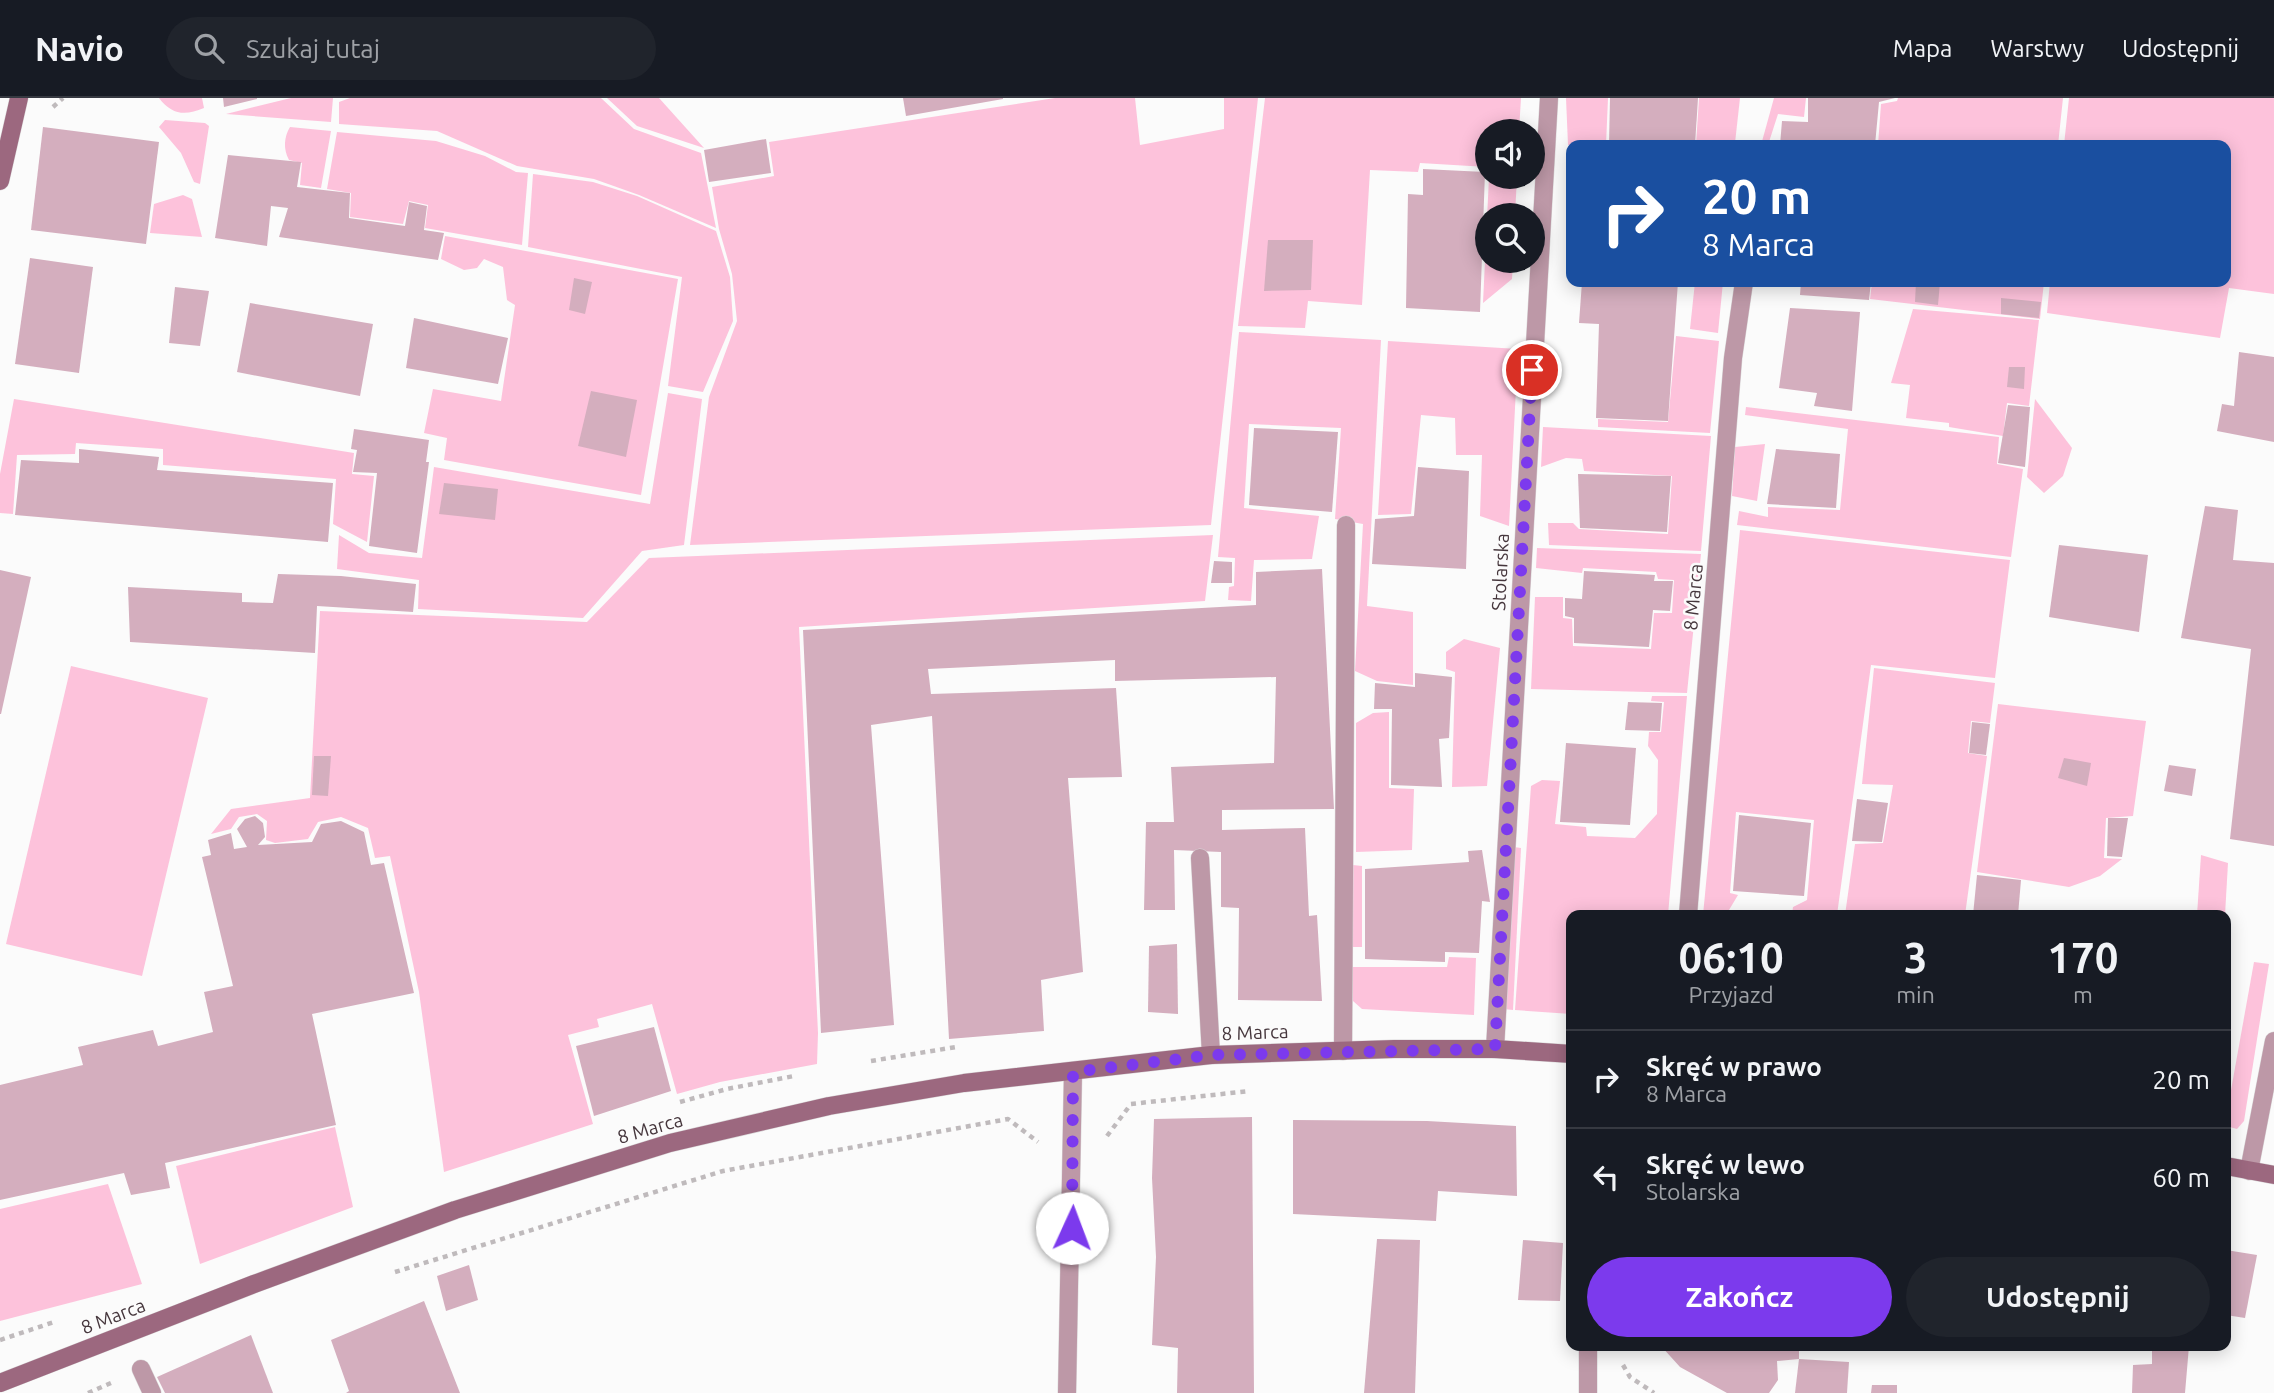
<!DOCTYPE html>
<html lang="pl">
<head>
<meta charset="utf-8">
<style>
  :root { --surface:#171b24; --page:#20242c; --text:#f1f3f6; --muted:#9ea1a6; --line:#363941; --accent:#7c3aed }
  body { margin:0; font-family:Ubuntu,sans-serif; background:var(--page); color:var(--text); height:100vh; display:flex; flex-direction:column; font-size:26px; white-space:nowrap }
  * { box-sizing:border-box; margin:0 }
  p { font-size:23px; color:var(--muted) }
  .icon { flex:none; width:38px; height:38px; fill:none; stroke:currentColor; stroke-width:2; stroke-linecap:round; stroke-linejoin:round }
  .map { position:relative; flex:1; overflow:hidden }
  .drawer { position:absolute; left:1566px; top:812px; width:665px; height:441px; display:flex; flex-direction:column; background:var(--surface); border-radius:14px; box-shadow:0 4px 18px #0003 }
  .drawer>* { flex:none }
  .hud { position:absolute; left:1566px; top:42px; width:665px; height:147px; border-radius:14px; box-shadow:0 4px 18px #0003; background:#1a4fa0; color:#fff; overflow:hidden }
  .fabs { position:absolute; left:1475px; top:21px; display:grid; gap:14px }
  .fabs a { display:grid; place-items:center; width:70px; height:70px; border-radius:50%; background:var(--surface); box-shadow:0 4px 18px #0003; font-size:35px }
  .pin { position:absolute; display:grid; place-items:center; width:60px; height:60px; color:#fff; margin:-30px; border:4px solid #fff; border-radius:50%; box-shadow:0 2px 7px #0007 }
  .me { position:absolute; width:77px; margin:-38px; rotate:2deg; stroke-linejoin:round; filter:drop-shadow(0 0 5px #0008) }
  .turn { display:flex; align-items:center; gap:24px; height:147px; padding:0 21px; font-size:32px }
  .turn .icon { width:91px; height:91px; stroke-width:2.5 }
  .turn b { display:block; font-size:49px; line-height:60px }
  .eta { display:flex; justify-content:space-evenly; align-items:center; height:119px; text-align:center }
  .eta b { font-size:42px; font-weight:600; line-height:49px }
  .action { display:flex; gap:14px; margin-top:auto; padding:14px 21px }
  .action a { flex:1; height:80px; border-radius:42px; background:var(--accent); color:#fff; font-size:28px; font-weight:600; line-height:80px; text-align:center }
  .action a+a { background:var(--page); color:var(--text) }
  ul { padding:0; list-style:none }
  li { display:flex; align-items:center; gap:21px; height:98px; padding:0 21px; border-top:2px solid var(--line) }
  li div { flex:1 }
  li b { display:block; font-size:26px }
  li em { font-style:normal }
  header { display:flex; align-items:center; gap:42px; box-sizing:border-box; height:98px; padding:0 35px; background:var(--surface); border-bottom:2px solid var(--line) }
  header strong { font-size:33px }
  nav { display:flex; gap:38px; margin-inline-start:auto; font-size:24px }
  .search { width:490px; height:63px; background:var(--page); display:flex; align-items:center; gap:18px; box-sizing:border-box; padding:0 24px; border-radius:38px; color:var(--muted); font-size:26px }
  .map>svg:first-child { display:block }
</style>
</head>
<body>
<header>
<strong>Navio</strong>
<div class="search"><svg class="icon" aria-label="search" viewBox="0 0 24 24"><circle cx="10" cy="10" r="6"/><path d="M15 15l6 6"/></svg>Szukaj tutaj</div>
<nav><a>Mapa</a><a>Warstwy</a><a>Udostępnij</a></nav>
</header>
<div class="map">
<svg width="2274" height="1295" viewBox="0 0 2274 1295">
  <rect width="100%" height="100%" fill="#fbfbfb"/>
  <g fill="#fdc2db">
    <path d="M 159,0 L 202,0 L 204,10 C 185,18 172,17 159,0 Z"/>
    <path d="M 291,0 L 333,0 L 331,24 L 226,16 Z"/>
    <path d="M 350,0 L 601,0 L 634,31 L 701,55 L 716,130 L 639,97 L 594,81 L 517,68 L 437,33 L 339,26 L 339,4 Z"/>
    <path d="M 607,0 L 659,0 L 704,50 L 637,28 Z"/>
    <path d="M 1055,0 L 1135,0 L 1140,47 L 1224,31 L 1224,0 L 1258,0 L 1211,427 L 690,447 L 709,299 L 737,223 L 732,176 L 719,131 L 712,89 L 774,78 L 769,44 Z"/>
    <path d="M 1265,0 L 1521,0 L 1519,33 L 1488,33 L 1487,69 L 1420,65 L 1418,74 L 1370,72 L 1362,207 L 1308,203 L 1305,230 L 1238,228 Z"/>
    <path d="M 1566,0 L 1608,0 L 1606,47 L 1568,47 Z"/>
    <path d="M 1699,0 L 1740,0 L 1735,45 L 1696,47 Z"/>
    <path d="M 1774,0 L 1806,0 L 1804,19 L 1778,16 L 1768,47 L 1761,47 Z"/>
    <path d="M 1898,0 L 2063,0 L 2058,47 L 1878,47 L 1881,6 L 1897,3 Z"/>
    <path d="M 2069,0 L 2274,0 L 2274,196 L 2229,190 L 2220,240 L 2047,215 L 2050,184 L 2226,184 L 2226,47 L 2064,47 Z"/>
    <path d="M 165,22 L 205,25 L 209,28 L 200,86 L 194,84 L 181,55 L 159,29 Z"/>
    <path d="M 290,29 L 331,33 L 321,90 L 300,87 L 302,65 L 289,62 C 283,51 284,39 290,29 Z"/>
    <path d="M 337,34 L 436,43 L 485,58 L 516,74 L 528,75 L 522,147 L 425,130 L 428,107 L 409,103 L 403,126 L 350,119 L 351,95 L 327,91 Z"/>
    <path d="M 533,76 L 593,84 L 637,98 L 716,133 L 730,179 L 733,223 L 703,294 L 668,288 L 682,179 L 528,149 Z"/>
    <path d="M 1489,79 L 1517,79 L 1515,117 L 1488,117 L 1488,163 L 1513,163 L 1512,181 L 1483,205 Z"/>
    <path d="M 183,97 L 192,101 L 202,139 L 150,135 L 154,106 Z"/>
    <path d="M 445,138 L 678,181 L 641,397 L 444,362 L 447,340 L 424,335 L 433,291 L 501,303 L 515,207 L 507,202 L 503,169 L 484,161 L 477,170 L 464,172 L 441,161 Z"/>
    <path d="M 1695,184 L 1723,184 L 1718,235 L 1690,231 Z"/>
    <path d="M 1872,184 L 2044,184 L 2040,221 L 1870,201 Z"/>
    <path d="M 1913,211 L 2039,222 L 2029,308 L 2007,305 L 2003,338 L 1949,329 L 1949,325 L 1906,320 L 1910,287 L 1891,285 Z"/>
    <path d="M 1239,234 L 1381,242 L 1367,508 L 1413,514 L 1413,587 L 1377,583 L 1355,573 L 1363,426 L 1335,421 L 1341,330 L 1249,326 L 1244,410 L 1319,418 L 1312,461 L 1254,462 L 1251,503 L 1228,502 L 1229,489 L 1234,488 L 1235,460 L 1218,459 Z"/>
    <path d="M 1676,238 L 1719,243 L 1710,335 L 1598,329 L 1598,321 L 1668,324 Z"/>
    <path d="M 1388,243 L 1518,251 L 1509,428 L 1480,418 L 1482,357 L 1456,357 L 1455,320 L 1421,317 L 1411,416 L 1378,417 Z"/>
    <path d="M 668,295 L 702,301 L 684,447 L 642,453 L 583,520 L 418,511 L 419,482 L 337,471 L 339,437 L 369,455 L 422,460 L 434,369 L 650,406 Z"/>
    <path d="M 14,301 L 354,355 L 352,376 L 374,378 L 367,444 L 333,426 L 336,381 L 163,367 L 163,351 L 76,345 L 75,356 L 17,357 L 13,416 L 0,415 L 0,376 Z"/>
    <path d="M 2035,301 L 2072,350 L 2063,378 L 2044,395 L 2027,379 Z"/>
    <path d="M 1746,309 L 1999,339 L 1997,366 L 2023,371 L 2011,459 L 1737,427 L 1739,413 L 1768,419 L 1768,409 L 1840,412 L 1848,331 L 1745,317 Z"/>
    <path d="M 1543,329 L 1711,338 L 1701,453 L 1549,447 L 1548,425 L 1573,425 L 1579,431 L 1668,436 L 1672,378 L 1584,373 L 1582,361 L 1566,360 L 1541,369 Z"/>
    <path d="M 1765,346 L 1757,403 L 1732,398 L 1735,349 Z"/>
    <path d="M 1740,432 L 2010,462 L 1995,580 L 1871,567 L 1837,817 L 1792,817 L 1793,809 L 1807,802 L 1814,722 L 1736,714 L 1730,795 L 1738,797 L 1726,817 L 1703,817 Z"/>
    <path d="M 1213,437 L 1205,503 L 799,529 L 818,935 L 817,966 L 720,984 L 677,996 L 652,906 L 597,921 L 599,929 L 568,937 L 593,1026 L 444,1074 L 419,894 L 390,758 L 375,760 L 368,730 L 341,719 L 318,724 L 308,741 L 275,745 L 266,742 L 267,723 L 257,716 L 239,719 L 231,731 L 211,736 L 231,711 L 310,700 L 320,513 L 587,524 L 649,460 Z"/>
    <path d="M 1537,450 L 1701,456 L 1687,595 L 1531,591 L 1535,499 L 1563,499 L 1563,520 L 1572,521 L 1573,548 L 1651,551 L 1654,515 L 1672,515 L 1674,482 L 1658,481 L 1656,474 L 1583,470 L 1582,475 L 1536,470 Z"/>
    <path d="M 1464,541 L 1500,550 L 1487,688 L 1452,689 L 1455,574 L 1446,571 L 1446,554 Z"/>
    <path d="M 71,568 L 208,600 L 142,878 L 6,846 Z"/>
    <path d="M 1874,570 L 1995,585 L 1990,625 L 1971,623 L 1968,655 L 1987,658 L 1965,817 L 1845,817 L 1855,746 L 1883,745 L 1893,687 L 1862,686 Z"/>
    <path d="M 1652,598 L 1687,598 L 1668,817 L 1572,817 L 1571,916 L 1515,912 L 1531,688 L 1542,682 L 1560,683 L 1555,726 L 1586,729 L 1587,738 L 1635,740 L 1657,716 L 1658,662 L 1648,648 L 1649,634 L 1661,634 L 1664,604 L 1651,603 Z"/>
    <path d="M 1998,606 L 2146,623 L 2133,718 L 2106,720 L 2104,760 L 2122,761 L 2100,778 L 2069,789 L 1977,774 Z"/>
    <path d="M 1389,614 L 1389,690 L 1414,691 L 1412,752 L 1356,754 L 1356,625 L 1373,615 Z"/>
    <path d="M 1514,749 L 1521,750 L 1513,912 L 1504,911 Z"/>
    <path d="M 2201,757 L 2228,765 L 2225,817 L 2197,817 Z"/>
    <path d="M 1353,767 L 1362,768 L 1362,849 L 1352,849 Z"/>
    <path d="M 1449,859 L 1476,860 L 1474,917 L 1362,911 L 1353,903 L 1352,869 L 1447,869 Z"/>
    <path d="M 2254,864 L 2269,866 L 2244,1023 L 2237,1031 L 2226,1028 L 2226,1020 Z"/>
    <path d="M 335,1029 L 353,1109 L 200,1166 L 176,1068 Z"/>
    <path d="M 108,1086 L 142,1186 L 0,1223 L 0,1111 Z"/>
  </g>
  <g fill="#d4aebe">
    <path d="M 223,0 L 257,0 L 257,1 L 224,9 Z"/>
    <path d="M 903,0 L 1003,0 L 1003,1 L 906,18 Z"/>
    <path d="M 1610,0 L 1698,0 L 1695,47 L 1609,47 Z"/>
    <path d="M 1808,0 L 1895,0 L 1879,4 L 1875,47 L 1780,47 L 1782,23 L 1808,24 Z"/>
    <path d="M 43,29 L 159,44 L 146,146 L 31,132 Z"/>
    <path d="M 766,41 L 771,75 L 709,84 L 704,52 Z"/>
    <path d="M 228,57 L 301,64 L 297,89 L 350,95 L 349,120 L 405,128 L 409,104 L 427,108 L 424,132 L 444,135 L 438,162 L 279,139 L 288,110 L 271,108 L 267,148 L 215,140 Z"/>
    <path d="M 1423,71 L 1485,74 L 1480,214 L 1406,210 L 1408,96 L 1423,97 Z"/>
    <path d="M 1268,142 L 1313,142 L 1311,192 L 1264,193 Z"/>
    <path d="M 30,160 L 93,169 L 79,275 L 15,266 Z"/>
    <path d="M 574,180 L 592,184 L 585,216 L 569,212 Z"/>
    <path d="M 1582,184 L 1678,184 L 1668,323 L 1596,320 L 1599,226 L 1579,225 Z"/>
    <path d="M 1801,184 L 1871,184 L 1869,202 L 1800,197 Z"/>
    <path d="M 1916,184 L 1940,184 L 1938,207 L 1915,204 Z"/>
    <path d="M 175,189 L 209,193 L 200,248 L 169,245 Z"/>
    <path d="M 2001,200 L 2041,204 L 2039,220 L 2001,216 Z"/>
    <path d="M 250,205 L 373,226 L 360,298 L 237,274 Z"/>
    <path d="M 1790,210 L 1860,214 L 1852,313 L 1814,308 L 1817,295 L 1779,290 Z"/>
    <path d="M 414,220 L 508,240 L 498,286 L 406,270 Z"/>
    <path d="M 2239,254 L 2274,259 L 2274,344 L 2217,333 L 2222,306 L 2234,308 Z"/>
    <path d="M 2009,269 L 2025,269 L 2024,291 L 2007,289 Z"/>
    <path d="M 591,293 L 637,302 L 626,359 L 578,348 Z"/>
    <path d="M 2008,307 L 2030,309 L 2025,369 L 1998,365 Z"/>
    <path d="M 1254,330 L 1338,334 L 1332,414 L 1249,407 Z"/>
    <path d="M 354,331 L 429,342 L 426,364 L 429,364 L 417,455 L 369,448 L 377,375 L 353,374 L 357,352 L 351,351 Z"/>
    <path d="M 79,351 L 159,359 L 157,372 L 333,385 L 328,444 L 15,417 L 21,362 L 79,365 Z"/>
    <path d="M 1776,351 L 1840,356 L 1836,410 L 1767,406 Z"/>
    <path d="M 1418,369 L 1469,373 L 1466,471 L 1372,466 L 1375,421 L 1414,418 Z"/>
    <path d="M 1578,376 L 1671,378 L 1667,434 L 1580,430 Z"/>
    <path d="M 444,385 L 498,391 L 495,422 L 439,416 Z"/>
    <path d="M 2205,408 L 2238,412 L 2233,462 L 2274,465 L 2274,748 L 2230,741 L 2251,551 L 2181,540 Z"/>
    <path d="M 2059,447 L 2148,457 L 2139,534 L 2049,519 Z"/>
    <path d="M 1214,463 L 1232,464 L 1232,485 L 1211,485 Z"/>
    <path d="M 1322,471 L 1334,711 L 1222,712 L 1222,732 L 1305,730 L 1309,818 L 1317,817 L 1322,903 L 1238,902 L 1239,810 L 1221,809 L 1221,754 L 1174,752 L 1175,812 L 1144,812 L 1146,724 L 1174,724 L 1171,669 L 1274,665 L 1276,579 L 1115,583 L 1115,562 L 928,571 L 931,596 L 1116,590 L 1122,679 L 1068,680 L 1083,874 L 1041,882 L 1044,933 L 949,941 L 932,618 L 871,627 L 894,927 L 821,935 L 803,532 L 1256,507 L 1256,474 Z"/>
    <path d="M 0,472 L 31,479 L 1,616 L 0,616 Z"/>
    <path d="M 1584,473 L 1655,477 L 1654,483 L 1673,483 L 1670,513 L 1653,512 L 1649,549 L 1574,545 L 1574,520 L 1565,518 L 1565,500 L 1582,501 Z"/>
    <path d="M 278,476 L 341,478 L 416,486 L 413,514 L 317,508 L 315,555 L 130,544 L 128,489 L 242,495 L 242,504 L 273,505 Z"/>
    <path d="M 1415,575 L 1452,579 L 1449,640 L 1439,641 L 1442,689 L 1391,687 L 1392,611 L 1374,611 L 1375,585 L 1415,589 Z"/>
    <path d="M 1628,604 L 1662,605 L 1660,633 L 1625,632 Z"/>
    <path d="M 1972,624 L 1990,626 L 1986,657 L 1969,655 Z"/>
    <path d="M 1566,645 L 1636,650 L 1630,727 L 1560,724 Z"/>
    <path d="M 314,658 L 331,658 L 328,698 L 312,697 Z"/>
    <path d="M 2064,660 L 2091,665 L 2087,688 L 2058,680 Z"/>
    <path d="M 2169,667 L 2196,671 L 2192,698 L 2164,693 Z"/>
    <path d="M 1857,701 L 1888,705 L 1882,744 L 1852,743 Z"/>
    <path d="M 1739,717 L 1811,725 L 1804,798 L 1733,793 Z"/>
    <path d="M 255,718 L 263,725 L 265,739 L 258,747 L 312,744 L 321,726 L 341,723 L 364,734 L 371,767 L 384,765 L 414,895 L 312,916 L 336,1027 L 165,1065 L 170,1090 L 131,1097 L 124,1075 L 0,1102 L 0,987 L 83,967 L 78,949 L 153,932 L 158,948 L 213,934 L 204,894 L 233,888 L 202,759 L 211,757 L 208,742 L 231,735 L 234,751 L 247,749 L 237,731 L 245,721 Z"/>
    <path d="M 2108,720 L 2128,720 L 2122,759 L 2107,758 Z"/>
    <path d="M 1482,752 L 1490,804 L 1482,803 L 1479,855 L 1445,854 L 1445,864 L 1365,861 L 1365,771 L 1469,764 L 1468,753 Z"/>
    <path d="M 1977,777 L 2021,782 L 2018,817 L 1973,817 Z"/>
    <path d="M 1177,846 L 1178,916 L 1148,914 L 1149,848 Z"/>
    <path d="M 654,929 L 671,993 L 594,1018 L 576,948 Z"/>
    <path d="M 1252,1019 L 1254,1295 L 1177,1295 L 1178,1250 L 1152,1247 L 1156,1159 L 1152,1080 L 1154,1021 Z"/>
    <path d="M 1293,1022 L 1427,1023 L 1516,1028 L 1517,1098 L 1438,1093 L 1436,1123 L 1293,1116 Z"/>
    <path d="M 1377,1141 L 1420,1142 L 1415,1295 L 1364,1295 Z"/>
    <path d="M 1523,1142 L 1563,1145 L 1560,1203 L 1518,1202 Z"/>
    <path d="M 2226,1152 L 2257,1157 L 2245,1220 L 2226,1217 Z"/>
    <path d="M 469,1167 L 478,1202 L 446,1213 L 437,1178 Z"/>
    <path d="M 424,1203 L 460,1295 L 346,1295 L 349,1293 L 331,1242 Z"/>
    <path d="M 251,1237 L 273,1295 L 165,1295 L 157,1279 Z"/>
    <path d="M 1661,1248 L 1799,1248 L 1799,1261 L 1777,1263 L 1778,1282 L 1769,1295 L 1727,1295 L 1680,1269 Z"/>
    <path d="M 2152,1248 L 2189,1248 L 2185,1295 L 2132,1295 L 2133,1267 L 2152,1266 Z"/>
    <path d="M 1799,1261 L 1849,1264 L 1847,1295 L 1795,1295 Z"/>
    <path d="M 1872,1287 L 1897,1287 L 1897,1295 L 1871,1295 Z"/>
  </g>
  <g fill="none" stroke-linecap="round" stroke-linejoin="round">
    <g stroke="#dad8d9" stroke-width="19">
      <g id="lane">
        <path d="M 1200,760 L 1211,957"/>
        <path d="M 1688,817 L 1733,260 L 1744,184"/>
        <path d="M 1343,953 L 1346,427"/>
        <path d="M 2249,1073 L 2274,943"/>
        <path d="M 141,1271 L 152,1295"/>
        <path d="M 1588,1295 L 1588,1248"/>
      </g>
    </g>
    <g stroke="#dad8d9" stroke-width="19">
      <g id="street">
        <path d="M 1495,951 L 1549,0"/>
        <path d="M 1067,1295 L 1073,974"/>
      </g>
    </g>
    <g stroke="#dad8d9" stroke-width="19">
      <g id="secondary">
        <path d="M 0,83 L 19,0"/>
        <path d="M 2226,1068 L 2274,1077"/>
        <path d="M 0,1285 L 254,1186 L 455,1112 L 670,1045 L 829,1008 L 964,985 L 1211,957 L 1394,951 L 1495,951 L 1572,956"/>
      </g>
    </g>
    <g stroke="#bfbabc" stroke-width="4.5" stroke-dasharray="5 5" stroke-linecap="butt">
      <path d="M 53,9 L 63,0"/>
      <path d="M 871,963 L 956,949"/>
      <path d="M 680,1004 L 727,991 L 794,978"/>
      <path d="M 1107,1038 L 1131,1006 L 1249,993"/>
      <path d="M 395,1174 L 723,1073 L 1008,1021 L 1038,1044"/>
      <path d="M 0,1242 L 54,1224"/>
      <path d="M 1623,1267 L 1630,1279 L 1654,1295"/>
      <path d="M 88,1295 L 111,1285"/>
    </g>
    <use href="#lane" stroke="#bd98a7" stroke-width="18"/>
    <use href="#street" stroke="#bd98a7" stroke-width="18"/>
    <use href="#secondary" stroke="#9c687f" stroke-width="18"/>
  </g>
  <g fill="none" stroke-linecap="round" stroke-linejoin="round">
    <path stroke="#7c3aed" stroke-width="12" stroke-dasharray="0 21.6" d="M 1072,1130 L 1073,974 L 1211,957 L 1495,951 L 1532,272"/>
  </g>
  <g text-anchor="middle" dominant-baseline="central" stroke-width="5" stroke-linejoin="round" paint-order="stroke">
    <g font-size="19" fill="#46373d" stroke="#fbfbfb">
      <text transform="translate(1500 474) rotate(-87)">Stolarska</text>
      <text transform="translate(1693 499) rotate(-85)">8 Marca</text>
      <text transform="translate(1255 934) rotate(-2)">8 Marca</text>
      <text transform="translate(650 1030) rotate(-16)">8 Marca</text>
      <text transform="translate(113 1218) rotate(-21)">8 Marca</text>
    </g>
  </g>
</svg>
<div class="fabs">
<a><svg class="icon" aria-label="sound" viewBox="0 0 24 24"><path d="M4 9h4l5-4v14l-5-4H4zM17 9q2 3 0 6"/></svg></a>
<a><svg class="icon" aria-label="search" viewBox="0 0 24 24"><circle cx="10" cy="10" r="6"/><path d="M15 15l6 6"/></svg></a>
</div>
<div class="pin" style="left:1532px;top:272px;background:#d93025"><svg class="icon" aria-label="arrive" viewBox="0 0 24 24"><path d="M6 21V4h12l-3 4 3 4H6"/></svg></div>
<svg class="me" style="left:1072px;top:1130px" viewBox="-20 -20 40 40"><circle r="19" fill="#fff"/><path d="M0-13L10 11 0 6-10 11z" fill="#7c3aed"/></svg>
<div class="hud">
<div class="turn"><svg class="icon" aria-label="right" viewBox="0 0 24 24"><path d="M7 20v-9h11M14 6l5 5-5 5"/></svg><div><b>20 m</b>8 Marca</div></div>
</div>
<section class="drawer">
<div class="eta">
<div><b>06:10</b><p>Przyjazd</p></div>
<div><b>3</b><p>min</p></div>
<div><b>170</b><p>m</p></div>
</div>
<ul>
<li><svg class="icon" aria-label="right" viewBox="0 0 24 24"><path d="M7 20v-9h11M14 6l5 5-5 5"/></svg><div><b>Skręć w prawo</b><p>8 Marca</p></div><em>20 m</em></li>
<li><svg class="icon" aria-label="left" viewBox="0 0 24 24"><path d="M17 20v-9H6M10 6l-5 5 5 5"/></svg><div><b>Skręć w lewo</b><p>Stolarska</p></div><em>60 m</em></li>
</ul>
<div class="action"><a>Zakończ</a><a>Udostępnij</a></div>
</section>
</div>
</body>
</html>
